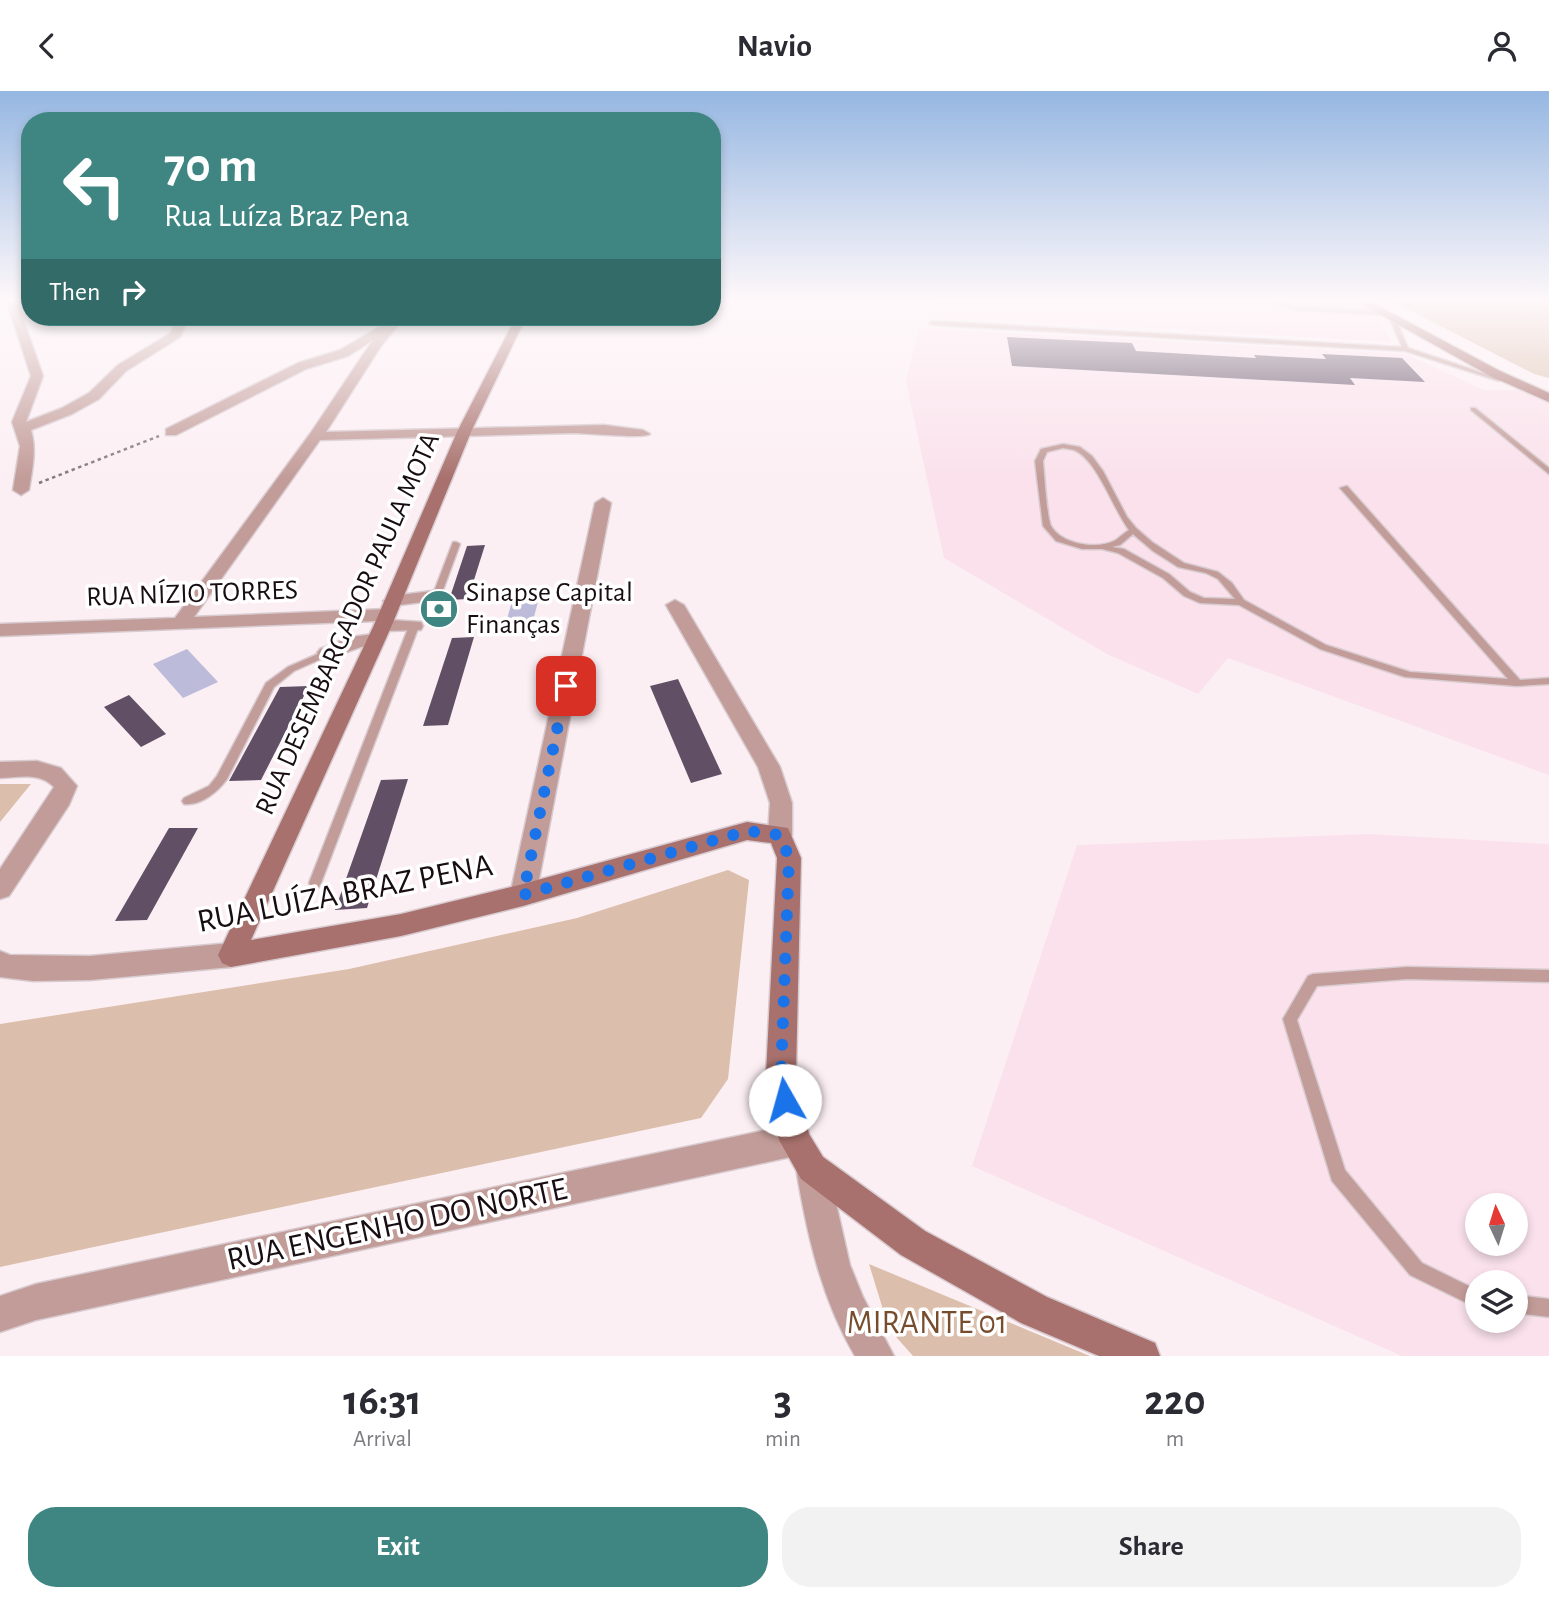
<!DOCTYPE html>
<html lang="en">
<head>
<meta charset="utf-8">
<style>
  :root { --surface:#fff; --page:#f2f2f3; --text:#2b2b33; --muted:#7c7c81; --accent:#3f8682 }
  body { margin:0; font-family:"Alegreya Sans",sans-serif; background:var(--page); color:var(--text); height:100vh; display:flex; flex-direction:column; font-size:26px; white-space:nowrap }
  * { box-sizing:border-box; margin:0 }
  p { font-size:23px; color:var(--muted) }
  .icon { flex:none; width:38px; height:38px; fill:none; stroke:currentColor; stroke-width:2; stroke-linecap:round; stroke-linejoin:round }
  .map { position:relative; height:1265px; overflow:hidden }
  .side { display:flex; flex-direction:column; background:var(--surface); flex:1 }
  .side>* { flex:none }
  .guide { position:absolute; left:21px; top:21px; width:700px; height:214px; border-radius:28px; box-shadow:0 4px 10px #0003; background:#3f8682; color:#fff; overflow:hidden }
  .needle { width:46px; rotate:356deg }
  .fabs { position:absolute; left:1465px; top:1102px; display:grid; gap:14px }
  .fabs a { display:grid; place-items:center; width:63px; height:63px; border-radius:50%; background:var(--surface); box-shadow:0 4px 10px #0003; font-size:35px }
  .pin { position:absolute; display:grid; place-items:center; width:60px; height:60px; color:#fff; margin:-30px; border-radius:14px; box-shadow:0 4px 10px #0006 }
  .me { position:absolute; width:77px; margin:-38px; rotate:353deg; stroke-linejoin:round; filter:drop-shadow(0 0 5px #0008) }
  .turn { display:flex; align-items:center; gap:24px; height:147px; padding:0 28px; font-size:32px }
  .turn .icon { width:91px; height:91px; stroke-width:2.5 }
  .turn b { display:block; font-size:49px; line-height:60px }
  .then { display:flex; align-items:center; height:66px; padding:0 28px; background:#0003; gap:14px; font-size:26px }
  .eta { display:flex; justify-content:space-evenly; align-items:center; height:119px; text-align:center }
  .eta b { font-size:42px; font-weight:600; line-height:49px }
  .cta { display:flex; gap:14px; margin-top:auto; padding:14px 28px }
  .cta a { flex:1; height:80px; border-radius:28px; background:var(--accent); color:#fff; font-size:28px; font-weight:600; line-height:80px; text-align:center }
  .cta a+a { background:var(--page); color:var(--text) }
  header { display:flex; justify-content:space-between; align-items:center; height:91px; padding:0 28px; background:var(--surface); font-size:32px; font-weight:600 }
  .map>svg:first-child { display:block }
</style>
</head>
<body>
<header><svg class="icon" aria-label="back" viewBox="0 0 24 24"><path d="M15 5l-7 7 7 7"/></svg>Navio<svg class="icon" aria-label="person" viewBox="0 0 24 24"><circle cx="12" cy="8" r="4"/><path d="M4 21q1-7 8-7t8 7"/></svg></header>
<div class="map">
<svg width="1549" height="1265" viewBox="0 0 1549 1265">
  <rect width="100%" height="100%" fill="#fceff4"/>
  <g fill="#fae1eb" fill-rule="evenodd">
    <path d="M 931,211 L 1354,211 L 1376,222 L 1391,251 L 933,225 Z"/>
    <path d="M 919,237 L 1406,263 L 1484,299 L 1520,299 L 1549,312 L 1549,684 L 1228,567 L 1198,603 L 1107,563 L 944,467 L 906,290 Z"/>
    <path d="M 1369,743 L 1549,753 L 1549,1265 L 1402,1265 L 972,1075 L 1077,754 ZM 1477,1115 L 1516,1115 L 1516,1153 L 1477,1153 ZM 1477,1192 L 1516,1192 L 1516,1230 L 1477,1230 Z"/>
  </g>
  <g fill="#dbbfac">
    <path d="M 1394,211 L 1549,211 L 1549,287 L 1534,283 Z"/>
    <path d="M 0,693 L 31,693 L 0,731 Z"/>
    <path d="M 728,779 L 749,789 L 728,988 L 701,1027 L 0,1176 L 0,933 L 349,878 L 577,827 Z"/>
    <path d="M 869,1173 L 1090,1265 L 913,1265 L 889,1238 Z"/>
  </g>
  <g fill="#bcbbd9">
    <path d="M 542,496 L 531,537 L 504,538 L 516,497 Z"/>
    <path d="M 187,558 L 218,591 L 183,607 L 153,573 Z"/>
  </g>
  <g fill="#615065">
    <path d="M 1007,246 L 1132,252 L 1136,260 L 1256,267 L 1254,264 L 1326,268 L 1322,263 L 1402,267 L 1425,291 L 1350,287 L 1355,294 L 1012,275 Z"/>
    <path d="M 485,454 L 468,508 L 449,509 L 467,455 Z"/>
    <path d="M 474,546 L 448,634 L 423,635 L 452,547 Z"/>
    <path d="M 678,588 L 722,683 L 691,692 L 650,595 Z"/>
    <path d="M 309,595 L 261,689 L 229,690 L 280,596 Z"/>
    <path d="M 129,604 L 166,643 L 141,656 L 104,616 Z"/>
    <path d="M 408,688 L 367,817 L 335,819 L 381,689 Z"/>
    <path d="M 169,737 L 198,737 L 147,829 L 115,830 Z"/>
  </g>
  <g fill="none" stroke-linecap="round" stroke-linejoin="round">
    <g stroke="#d8cbd0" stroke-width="3">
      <g id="lane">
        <path d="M 1273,211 L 1281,211 L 1295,215 L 1383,220 L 1386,222 L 1383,224 L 1295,219 Z"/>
        <path d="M 1392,224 L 1395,226 L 1408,257 L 1504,289 L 1499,290 L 1405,260 L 932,234 L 929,232 L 932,230 L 1402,256 L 1389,226 Z"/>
        <path d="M 1471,317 L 1475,317 L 1549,377 L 1549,383 L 1471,319 Z"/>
        <path d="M 1063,353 L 1080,356 L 1092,365 L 1103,380 L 1127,426 L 1136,437 L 1152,451 L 1184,472 L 1218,481 L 1232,492 L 1244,509 L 1326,554 L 1410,581 L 1508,588 L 1340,397 L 1347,395 L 1520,589 L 1549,587 L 1549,593 L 1517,595 L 1405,586 L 1320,558 L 1239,514 L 1200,512 L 1184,505 L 1163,487 L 1118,462 L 1102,458 L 1082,458 L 1056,450 L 1043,435 L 1035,370 L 1041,358 ZM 1063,357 C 1067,358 1071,358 1074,359 C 1097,368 1113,418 1129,439 C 1124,442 1120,446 1116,449 C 1098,459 1062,454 1051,435 C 1047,427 1044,382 1043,370 L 1047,361 ZM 1133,443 L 1153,460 L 1178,476 L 1206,482 L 1218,488 L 1235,508 L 1204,507 L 1190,501 L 1169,483 L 1124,458 L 1112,456 L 1120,454 Z"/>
        <path d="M 453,451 L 456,451 L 460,453 L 443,499 L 435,507 L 429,507 L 428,505 L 435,498 Z"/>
        <path d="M 414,532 L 419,535 L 321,792 L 319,796 L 315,797 L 311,796 L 309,792 L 409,535 Z"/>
        <path d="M 327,559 L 330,560 L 332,562 L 330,564 L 294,580 L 274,596 L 227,688 C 218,701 200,715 184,713 L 182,710 L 184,707 L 209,695 L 217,685 L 266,592 L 288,576 Z"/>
        <path d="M 1407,876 L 1549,879 L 1549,891 L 1407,888 L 1317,895 L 1297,929 L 1345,1079 L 1422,1172 L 1477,1199 L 1477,1217 L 1410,1184 L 1332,1090 L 1283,928 L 1308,885 L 1313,883 Z"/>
        <path d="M 1516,1204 L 1549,1208 L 1549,1226 L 1516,1222 Z"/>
      </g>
    </g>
    <g stroke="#d8cbd0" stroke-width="3">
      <g id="street">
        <path d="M 7,211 L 17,211 L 43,285 L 26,331 L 62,317 L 89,302 L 118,274 L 171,242 L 176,229 L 174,226 L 185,226 L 188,229 L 180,246 L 126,280 L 99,308 L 72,323 L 31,339 C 37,359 32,379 29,399 L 21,404 L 13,399 L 20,355 L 12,331 L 31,285 Z"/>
        <path d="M 142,226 L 163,226 L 158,229 L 142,230 Z"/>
        <path d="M 394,226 L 405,226 L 381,255 L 326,341 L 604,334 L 643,339 L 650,343 C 643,348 586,342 572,342 L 320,349 L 194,526 L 387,518 L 396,524 L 391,529 L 421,531 L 423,535 L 421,539 L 383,540 L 374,534 L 376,530 L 0,545 L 0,533 L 175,527 L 310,343 L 373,249 L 348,265 L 306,278 L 176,344 L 166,344 L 166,338 L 298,272 L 340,259 L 381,235 L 387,234 Z"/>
        <path d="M 603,407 L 611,412 L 536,804 L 532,811 L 523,815 L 514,811 L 510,804 L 595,412 Z"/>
        <path d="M 432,500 L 438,501 L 441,505 L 438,509 L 392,515 L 383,510 L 392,505 Z"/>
        <path d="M 675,509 L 684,514 L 780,676 L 792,712 L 792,744 L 788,751 L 780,753 L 772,751 L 768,744 L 770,712 L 758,676 L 666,514 Z"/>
        <path d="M 374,543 L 381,545 L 383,549 L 381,553 L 361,556 L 327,568 L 320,566 L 317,562 L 320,558 L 351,546 Z"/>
        <path d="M 37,670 L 61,677 L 77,695 L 69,714 L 9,805 L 0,808 L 0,778 L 54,696 C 40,681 19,686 0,687 L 0,671 Z"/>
        <path d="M 231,852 L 240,856 L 244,864 L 240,872 L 231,876 L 90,889 L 33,890 L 0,886 L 0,860 L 10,864 L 90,865 Z"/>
        <path d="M 795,1033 L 806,1038 L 811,1049 L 806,1060 L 795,1065 L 36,1229 L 0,1241 L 0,1205 L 36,1193 Z"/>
        <path d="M 812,1061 L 823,1066 L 828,1077 L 850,1174 L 863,1206 L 894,1265 L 855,1265 C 821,1207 807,1143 796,1077 L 801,1066 Z"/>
      </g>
    </g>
    <g stroke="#d8cbd0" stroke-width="3">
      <g id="secondary">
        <path d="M 1358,211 L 1371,211 L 1498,279 L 1549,302 L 1549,311 L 1490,285 Z"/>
        <path d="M 516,226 L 526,226 L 471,341 L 392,534 L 251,849 L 401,823 L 523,793 L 747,731 L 788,737 L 801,767 L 796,983 L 809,1043 L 823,1066 L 925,1140 L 1047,1206 L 1155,1252 L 1160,1265 L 1099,1265 L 1021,1232 L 901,1164 L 801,1088 L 779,1049 L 766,983 L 777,767 L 771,752 L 747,749 L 523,815 L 401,845 L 231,876 L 222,872 L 218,864 L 374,534 L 457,341 Z"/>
      </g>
    </g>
    <path stroke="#83777c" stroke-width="2.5" stroke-dasharray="3.5 3.5" stroke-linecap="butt" d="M 39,392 L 159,345"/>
    <use href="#lane" fill="#c29c98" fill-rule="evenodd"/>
    <use href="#street" fill="#c29c98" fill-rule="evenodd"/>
    <use href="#secondary" fill="#a8716d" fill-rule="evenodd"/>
  </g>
  <linearGradient id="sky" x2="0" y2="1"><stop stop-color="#96b7e2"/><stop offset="0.54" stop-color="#fef8fa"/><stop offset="1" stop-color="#fef8fa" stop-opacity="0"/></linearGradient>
  <rect width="1549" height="388" fill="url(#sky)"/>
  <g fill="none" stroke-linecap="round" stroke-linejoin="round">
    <path stroke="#1a73e8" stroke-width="12" stroke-dasharray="0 21.6" d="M 566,595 L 523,804 L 747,740 L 780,744 L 789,767 L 781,983 L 785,1009"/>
  </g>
  <defs>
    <g id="bank-disc" transform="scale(2.0125)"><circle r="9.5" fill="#3f8682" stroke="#fff"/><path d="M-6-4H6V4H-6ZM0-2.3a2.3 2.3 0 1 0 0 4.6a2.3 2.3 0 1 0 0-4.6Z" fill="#fff"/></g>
  </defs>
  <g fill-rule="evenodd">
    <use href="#bank-disc" x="439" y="518"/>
  </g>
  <g text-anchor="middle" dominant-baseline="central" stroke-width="7" stroke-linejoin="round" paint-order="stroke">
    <g font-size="28" fill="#180d12" stroke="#fff" text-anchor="start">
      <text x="466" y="502">Sinapse Capital<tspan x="466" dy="32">Finanças</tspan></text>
    </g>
    <g font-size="28" fill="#180d12" stroke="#fff">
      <text transform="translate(192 503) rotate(-2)">RUA NÍZIO TORRES</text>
      <text transform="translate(348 533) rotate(-66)">RUA DESEMBARGADOR PAULA MOTA</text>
    </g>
    <g font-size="33" fill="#180d12" stroke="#fff">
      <text transform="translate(345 803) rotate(-11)">RUA LUÍZA BRAZ PENA</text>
      <text transform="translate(397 1134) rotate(-12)">RUA ENGENHO DO NORTE</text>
    </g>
    <g font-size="33" fill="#774d2e" stroke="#fff">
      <text x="927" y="1232">MIRANTE 01</text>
    </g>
  </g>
</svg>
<div class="fabs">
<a><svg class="needle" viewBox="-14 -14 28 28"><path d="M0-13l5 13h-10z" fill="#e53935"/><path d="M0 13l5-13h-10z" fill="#7c7c81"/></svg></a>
<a><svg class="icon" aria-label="layers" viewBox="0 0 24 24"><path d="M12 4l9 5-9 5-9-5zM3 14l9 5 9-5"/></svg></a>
</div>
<div class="pin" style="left:566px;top:595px;background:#d93025"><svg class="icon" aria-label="arrive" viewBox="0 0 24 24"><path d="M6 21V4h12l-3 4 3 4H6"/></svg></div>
<svg class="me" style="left:785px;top:1009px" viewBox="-20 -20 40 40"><circle r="19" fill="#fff"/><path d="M0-13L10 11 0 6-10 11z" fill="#1a73e8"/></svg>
<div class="guide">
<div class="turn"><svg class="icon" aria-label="left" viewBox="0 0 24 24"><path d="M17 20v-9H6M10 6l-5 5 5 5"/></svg><div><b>70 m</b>Rua Luíza Braz Pena</div></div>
<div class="then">Then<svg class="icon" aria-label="right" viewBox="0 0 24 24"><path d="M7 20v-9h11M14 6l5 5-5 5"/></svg></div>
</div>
</div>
<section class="side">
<div class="eta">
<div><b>16:31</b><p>Arrival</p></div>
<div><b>3</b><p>min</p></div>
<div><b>220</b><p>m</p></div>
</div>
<div class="cta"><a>Exit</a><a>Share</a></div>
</section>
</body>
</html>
